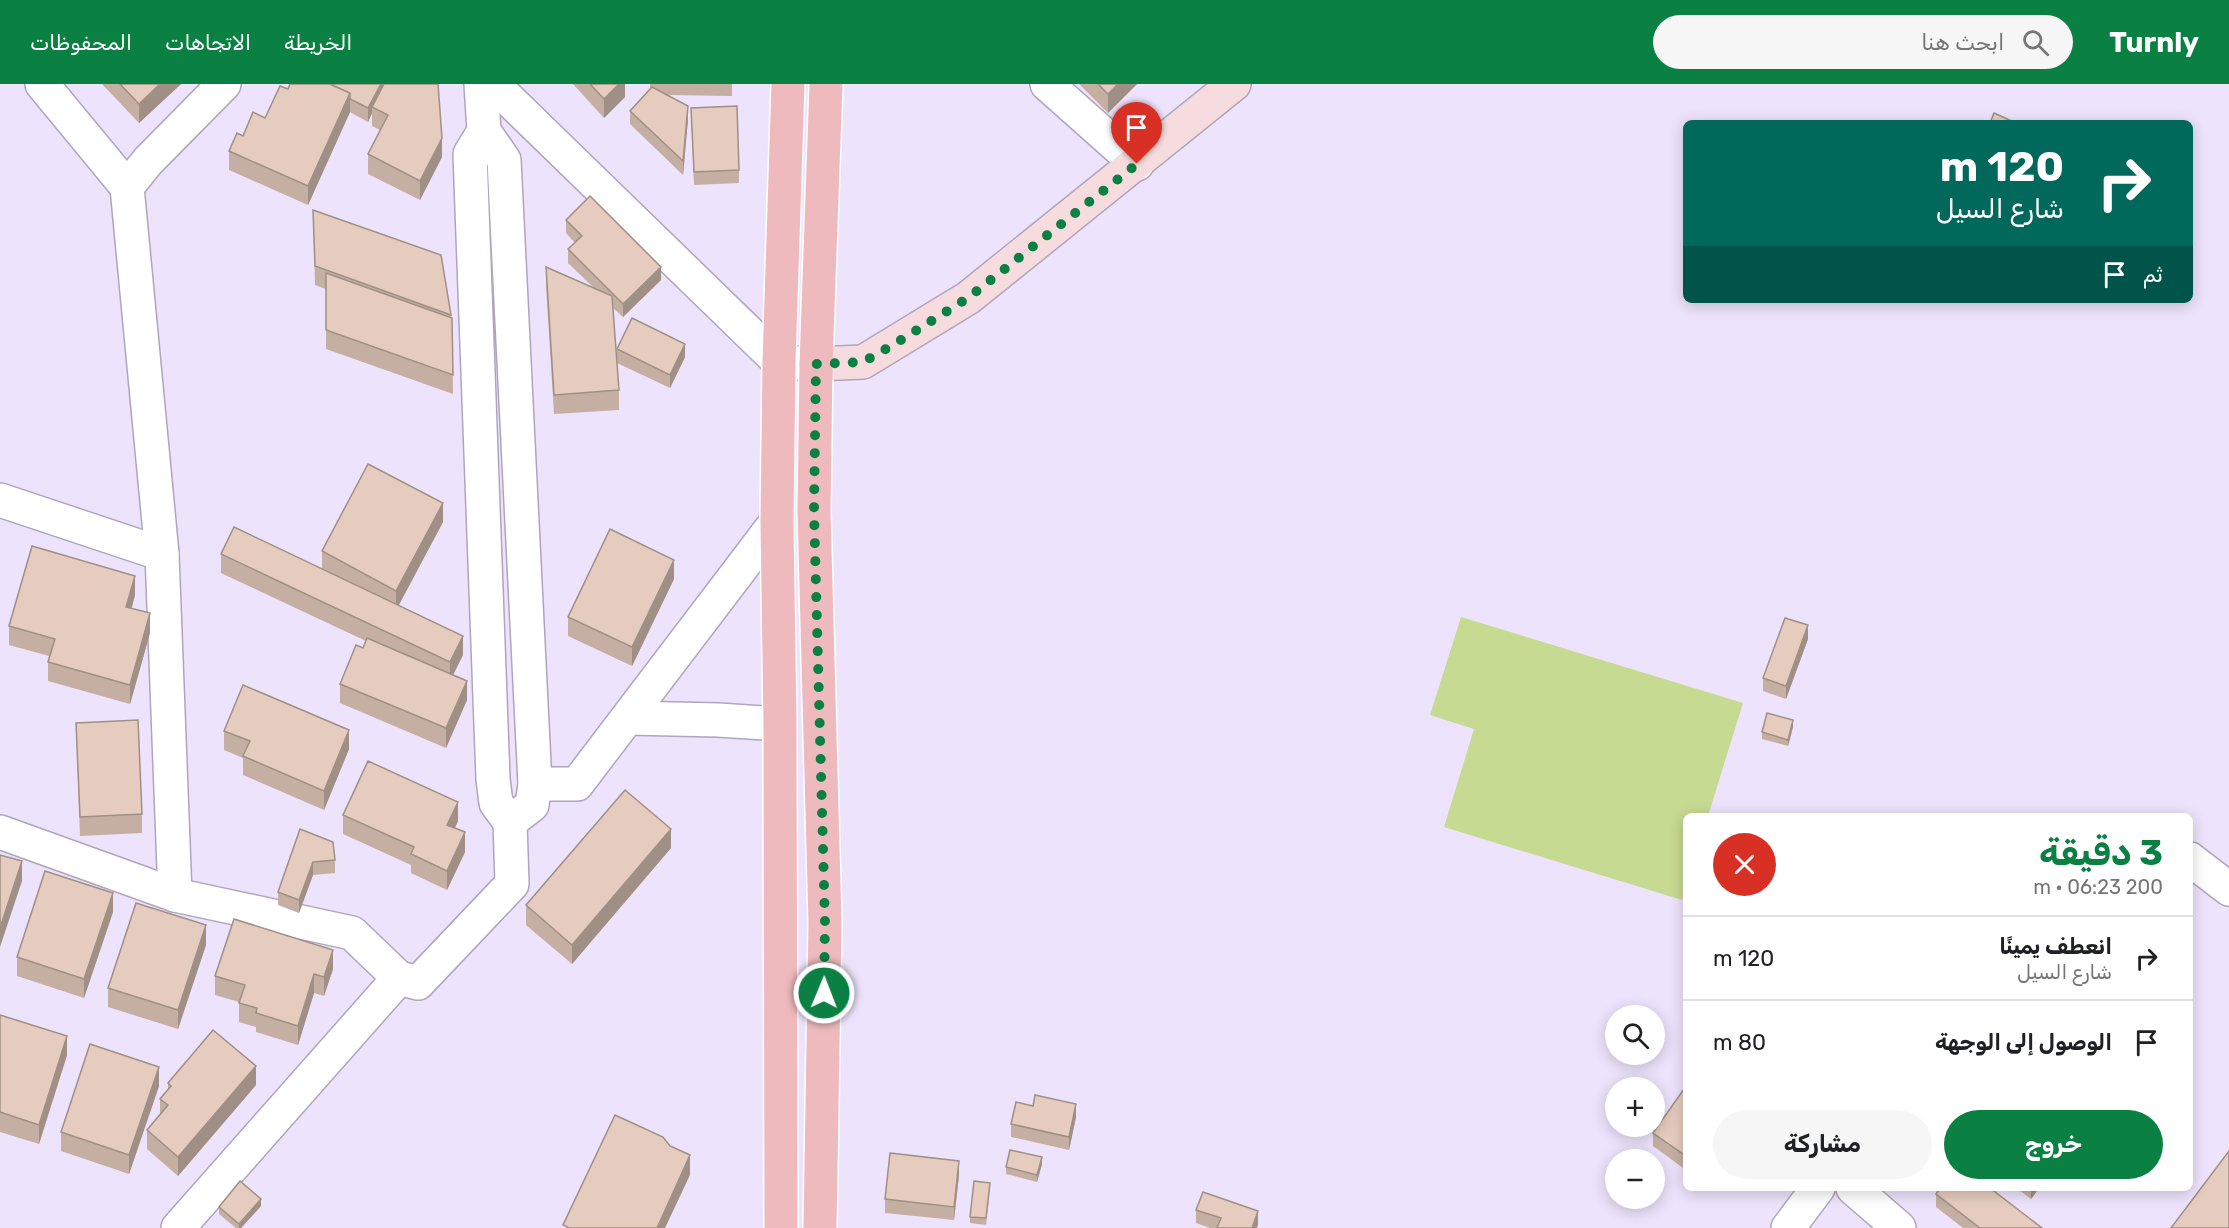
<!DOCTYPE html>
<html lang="ar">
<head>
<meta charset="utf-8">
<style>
  :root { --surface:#fff; --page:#f6f6f6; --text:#202124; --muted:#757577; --line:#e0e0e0; --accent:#0b8043 }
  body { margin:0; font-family:Rubik,"Noto Sans Arabic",sans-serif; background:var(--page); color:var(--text); direction:rtl; height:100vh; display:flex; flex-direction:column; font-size:22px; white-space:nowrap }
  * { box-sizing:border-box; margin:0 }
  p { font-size:20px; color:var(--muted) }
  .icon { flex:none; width:33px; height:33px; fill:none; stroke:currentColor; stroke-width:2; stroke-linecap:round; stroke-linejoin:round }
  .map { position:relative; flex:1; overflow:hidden; direction:ltr }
  .side { position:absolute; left:1683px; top:729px; width:510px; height:378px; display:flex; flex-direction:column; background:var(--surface); border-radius:9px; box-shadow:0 3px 15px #0003; direction:rtl }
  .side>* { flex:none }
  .guide { position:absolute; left:1683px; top:36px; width:510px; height:183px; border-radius:9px; box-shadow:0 3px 15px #0003; direction:rtl; background:#00695c; color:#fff; overflow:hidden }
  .buttons { position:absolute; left:1605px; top:921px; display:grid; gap:12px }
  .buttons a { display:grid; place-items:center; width:60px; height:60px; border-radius:50%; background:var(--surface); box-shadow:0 3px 15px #0003; font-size:30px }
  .pin { position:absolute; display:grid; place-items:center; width:51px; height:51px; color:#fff; margin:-62px -26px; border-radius:50% 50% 50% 0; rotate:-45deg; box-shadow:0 0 6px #0007 }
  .pin .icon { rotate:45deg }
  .me { position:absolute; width:66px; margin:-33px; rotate:1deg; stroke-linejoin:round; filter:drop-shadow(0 0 4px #0008) }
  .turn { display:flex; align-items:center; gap:21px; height:126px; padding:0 30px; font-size:27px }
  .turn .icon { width:78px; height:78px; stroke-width:2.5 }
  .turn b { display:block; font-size:42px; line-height:51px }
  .then { display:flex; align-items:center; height:57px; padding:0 30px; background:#0003; gap:12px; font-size:22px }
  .round { display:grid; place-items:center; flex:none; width:63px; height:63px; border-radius:32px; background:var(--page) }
  .summary { display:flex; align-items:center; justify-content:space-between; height:102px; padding:0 30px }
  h1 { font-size:36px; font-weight:700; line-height:45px; color:var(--accent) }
  .action { display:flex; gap:12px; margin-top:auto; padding:12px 30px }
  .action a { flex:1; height:69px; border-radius:36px; background:var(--accent); color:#fff; font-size:24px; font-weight:700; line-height:69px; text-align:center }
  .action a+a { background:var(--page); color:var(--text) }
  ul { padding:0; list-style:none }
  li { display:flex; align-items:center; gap:18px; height:84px; padding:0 30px; border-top:2px solid var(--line) }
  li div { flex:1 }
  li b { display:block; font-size:22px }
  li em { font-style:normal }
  header { display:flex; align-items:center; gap:36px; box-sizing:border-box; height:84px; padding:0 30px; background:var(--accent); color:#fff }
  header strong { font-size:28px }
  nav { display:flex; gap:33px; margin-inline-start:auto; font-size:21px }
  .search { width:420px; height:54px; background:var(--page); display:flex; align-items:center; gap:15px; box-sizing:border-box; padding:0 21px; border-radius:33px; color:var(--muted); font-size:22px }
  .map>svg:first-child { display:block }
</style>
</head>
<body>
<header>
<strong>Turnly</strong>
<div class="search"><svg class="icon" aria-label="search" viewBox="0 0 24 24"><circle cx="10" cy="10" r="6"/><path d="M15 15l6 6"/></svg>ابحث هنا</div>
<nav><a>الخريطة</a><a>الاتجاهات</a><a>المحفوظات</a></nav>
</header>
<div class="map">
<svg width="2229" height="1144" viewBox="0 0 2229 1144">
  <rect width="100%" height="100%" fill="#ede3fc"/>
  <path fill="#c7da92" d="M 1461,533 L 1743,619 L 1708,732 L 1686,732 L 1686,804 L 1682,816 L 1444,743 L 1474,645 L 1430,631 Z"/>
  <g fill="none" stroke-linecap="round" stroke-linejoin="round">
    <g stroke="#afa6bd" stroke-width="36">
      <g id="street">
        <path d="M 42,0 L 127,103 L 162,470 L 175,811"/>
        <path d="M 481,0 L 484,47 L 504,76 L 535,700 L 532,721 L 510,738 L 496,719 L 493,695 L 470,70 L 484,47"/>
        <path d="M 493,0 L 779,278 L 816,280"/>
        <path d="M 1047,0 L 1137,80"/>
        <path d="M 127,103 L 148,77 L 224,0"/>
        <path d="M 0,416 L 162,470"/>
        <path d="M 628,634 L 718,636 L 780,640"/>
        <path d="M 535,700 L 577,700 L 777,437"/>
        <path d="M 0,748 L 175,811 L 352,849 L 399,894 L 418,899 L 512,800 L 510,738"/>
        <path d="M 2190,775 L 2229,805"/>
        <path d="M 1853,1104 L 1899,1144"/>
        <path d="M 178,1144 L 399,894"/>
        <path d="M 1788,1144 L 1818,1104"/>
      </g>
    </g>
    <g stroke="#afa6bd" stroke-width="36">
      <path id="secondary" d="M 816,280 L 863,278 L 968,214 L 1234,0"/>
    </g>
    <g stroke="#fff" stroke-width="36">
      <g id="primary">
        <path d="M 781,1144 L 780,640 L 777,437 L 779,278 L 788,0"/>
        <path d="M 820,1144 L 825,839 L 814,427 L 816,280 L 826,0"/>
      </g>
    </g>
    <use href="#street" stroke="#fff" stroke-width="33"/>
    <use href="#secondary" stroke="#f6dcde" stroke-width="33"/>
    <use href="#primary" stroke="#eebabe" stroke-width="33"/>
  </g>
  <g fill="#c5afa3">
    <path d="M 102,0 L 181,0 L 139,39 Z"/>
    <path d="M 438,0 L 442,73 L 420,116 L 368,90 L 368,70 L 380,46 L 372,42 L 372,29 L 368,38 L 350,28 L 308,121 L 229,86 L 229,67 L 243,52 L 265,34 L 288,5 Z"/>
    <path d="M 573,0 L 625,0 L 625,13 L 604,34 Z"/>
    <path d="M 650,0 L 732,0 L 732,12 L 668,11 L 688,35 L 683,91 L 630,40 L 630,27 L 650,5 Z"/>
    <path d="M 1079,0 L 1137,0 L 1108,29 Z"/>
    <path d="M 691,24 L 739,86 L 739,99 L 694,101 Z"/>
    <path d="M 313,126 L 451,231 L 451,234 L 452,234 L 453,310 L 326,265 L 326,205 L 315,201 Z"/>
    <path d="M 566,136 L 661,196 L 623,233 L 613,224 L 619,306 L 619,326 L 554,330 L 546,202 L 546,183 L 593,203 L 568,179 L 568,165 L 575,159 L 566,149 Z"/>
    <path d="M 617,265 L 685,273 L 670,304 L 617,279 Z"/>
    <path d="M 443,438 L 399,521 L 463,571 L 453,591 L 467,616 L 446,664 L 340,619 L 340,600 L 363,564 L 366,557 L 221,489 L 221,470 L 322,485 L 322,467 Z"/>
    <path d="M 674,495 L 632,582 L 568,552 L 568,533 Z"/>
    <path d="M 135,511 L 132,524 L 150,549 L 130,620 L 48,597 L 48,578 L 49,572 L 9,561 L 9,542 Z"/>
    <path d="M 1808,555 L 1786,615 L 1763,607 L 1763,594 Z"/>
    <path d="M 76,639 L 142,730 L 142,749 L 80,752 Z"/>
    <path d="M 1793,643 L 1788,662 L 1762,655 L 1762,648 Z"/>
    <path d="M 224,647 L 349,665 L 324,726 L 243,691 L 243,674 L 224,666 Z"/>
    <path d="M 343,731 L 458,737 L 455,744 L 465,768 L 447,806 L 411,789 L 411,781 L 343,750 Z"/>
    <path d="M 300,745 L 335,776 L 335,789 L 313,791 L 299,829 L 278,821 L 278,808 Z"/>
    <path d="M 671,764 L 572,880 L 526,841 L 526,821 Z"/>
    <path d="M 113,828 L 84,914 L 17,892 L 17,873 Z"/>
    <path d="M 206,861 L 178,945 L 108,923 L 108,904 Z"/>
    <path d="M 333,885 L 324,912 L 314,909 L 298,961 L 256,948 L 256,943 L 239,938 L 239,918 L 215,911 L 215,892 Z"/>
    <path d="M 0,931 L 67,971 L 39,1060 L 0,1048 Z"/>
    <path d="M 168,999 L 256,1001 L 178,1092 L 147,1065 L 147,1046 L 160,1030 L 160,1015 L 168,1006 Z"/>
    <path d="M 159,1002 L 129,1090 L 61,1067 L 61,1048 Z"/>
    <path d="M 1686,1002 L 1686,1086 L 1653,1062 L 1653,1049 Z"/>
    <path d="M 1076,1033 L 1069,1066 L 1011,1053 L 1011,1040 Z"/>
    <path d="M 1042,1080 L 1037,1098 L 1006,1090 L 1006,1083 Z"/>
    <path d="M 959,1091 L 954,1136 L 885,1129 L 885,1115 Z"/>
    <path d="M 2016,1104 L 2039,1104 L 2031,1115 Z"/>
    <path d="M 990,1105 L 986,1141 L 970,1139 L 970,1133 Z"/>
    <path d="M 1936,1110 L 2042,1144 L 1963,1144 L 1936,1123 Z"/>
    <path d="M 261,1122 L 241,1144 L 236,1144 L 219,1130 L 219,1123 Z"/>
    <path d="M 1196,1126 L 1258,1140 L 1257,1144 L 1210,1144 L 1196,1139 Z"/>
  </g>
  <g fill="#a08f85">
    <path d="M 160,0 L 181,0 L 139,39 L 139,20 Z"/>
    <path d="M 381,0 L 388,0 L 372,23 L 372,29 L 368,38 L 368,24 Z"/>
    <path d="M 619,0 L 625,0 L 625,13 L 604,34 L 604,15 Z"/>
    <path d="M 1118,0 L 1137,0 L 1108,29 L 1108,10 Z"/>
    <path d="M 350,9 L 350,28 L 308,121 L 308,102 Z"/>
    <path d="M 688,22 L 688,35 L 683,91 L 683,77 Z"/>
    <path d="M 442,54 L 442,73 L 420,116 L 420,97 Z"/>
    <path d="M 661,183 L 661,196 L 623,233 L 623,220 Z"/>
    <path d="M 685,260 L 685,273 L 670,304 L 670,291 Z"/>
    <path d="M 443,419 L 443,438 L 396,526 L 396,507 Z"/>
    <path d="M 674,476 L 674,495 L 632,582 L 632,563 Z"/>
    <path d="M 135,492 L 135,511 L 126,542 L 126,523 Z"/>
    <path d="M 150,529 L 150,549 L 130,620 L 130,601 Z"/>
    <path d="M 1808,541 L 1808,555 L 1786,615 L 1786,602 Z"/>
    <path d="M 463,552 L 463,571 L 450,597 L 450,578 Z"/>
    <path d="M 467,597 L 467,616 L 446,664 L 446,644 Z"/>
    <path d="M 1793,636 L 1793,643 L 1788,662 L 1788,656 Z"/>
    <path d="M 349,646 L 349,665 L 324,726 L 324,707 Z"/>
    <path d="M 458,718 L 458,737 L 447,760 L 447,741 Z"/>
    <path d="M 671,745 L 671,764 L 572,880 L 572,861 Z"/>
    <path d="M 465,748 L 465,768 L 447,806 L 447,787 Z"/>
    <path d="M 22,777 L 22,797 L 0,863 L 0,844 Z"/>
    <path d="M 313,778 L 313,791 L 299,829 L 299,816 Z"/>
    <path d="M 113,809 L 113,828 L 84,914 L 84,895 Z"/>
    <path d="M 206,841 L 206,861 L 178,945 L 178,926 Z"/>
    <path d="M 333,866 L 333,885 L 324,912 L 324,893 Z"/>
    <path d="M 314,890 L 314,909 L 298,961 L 298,942 Z"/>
    <path d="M 67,952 L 67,971 L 39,1060 L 39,1041 Z"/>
    <path d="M 256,982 L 256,1001 L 178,1092 L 178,1073 Z"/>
    <path d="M 159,983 L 159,1002 L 129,1090 L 129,1071 Z"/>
    <path d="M 1076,1020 L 1076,1033 L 1069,1066 L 1069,1053 Z"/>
    <path d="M 690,1071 L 690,1091 L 665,1144 L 657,1144 Z"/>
    <path d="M 1042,1073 L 1042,1080 L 1037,1098 L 1037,1091 Z"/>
    <path d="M 959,1077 L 959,1091 L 954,1136 L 954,1123 Z"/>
    <path d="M 2031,1104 L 2039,1104 L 2031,1115 Z"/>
    <path d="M 261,1115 L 261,1122 L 241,1144 L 239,1144 L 239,1140 Z"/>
    <path d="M 1258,1127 L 1258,1140 L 1257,1144 L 1252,1144 Z"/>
  </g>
  <g fill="#e5ccbe" stroke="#a08f85" stroke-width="1.5">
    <path d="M 120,0 L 160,0 L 139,20 Z"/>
    <path d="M 290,0 L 330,0 L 350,9 L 308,102 L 229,67 L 237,49 L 243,52 L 253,28 L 265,34 L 280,2 L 288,5 Z"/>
    <path d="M 330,0 L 381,0 L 368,24 L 350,15 L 350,9 Z"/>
    <path d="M 384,0 L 438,0 L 442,54 L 420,97 L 368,70 L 388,31 L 372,23 Z"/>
    <path d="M 590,0 L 619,0 L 604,15 Z"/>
    <path d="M 1098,0 L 1118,0 L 1108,10 Z"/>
    <path d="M 652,3 L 688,22 L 683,77 L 630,27 Z"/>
    <path d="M 737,22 L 739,86 L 694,88 L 691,24 Z"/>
    <path d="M 1994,29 L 2016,39 L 1990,39 Z"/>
    <path d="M 590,112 L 661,183 L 623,220 L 568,165 L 582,152 L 566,136 Z"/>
    <path d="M 313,126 L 441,171 L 451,231 L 315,182 Z"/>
    <path d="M 546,183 L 612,212 L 619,306 L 554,311 Z"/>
    <path d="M 326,189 L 452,234 L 453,291 L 326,246 Z"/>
    <path d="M 632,234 L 685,260 L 670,291 L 617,265 Z"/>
    <path d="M 368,380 L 443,419 L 396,507 L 322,467 Z"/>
    <path d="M 234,443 L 463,552 L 450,578 L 221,470 Z"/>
    <path d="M 610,445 L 674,476 L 632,563 L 568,533 Z"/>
    <path d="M 32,462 L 135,492 L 126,523 L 150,529 L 130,601 L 48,578 L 55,555 L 9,542 Z"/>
    <path d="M 1785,534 L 1808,541 L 1786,602 L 1763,594 Z"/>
    <path d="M 367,554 L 467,597 L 446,644 L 340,600 L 356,561 L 363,564 Z"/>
    <path d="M 243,601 L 349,646 L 324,707 L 243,672 L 250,657 L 224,647 Z"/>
    <path d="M 1767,629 L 1793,636 L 1788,656 L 1762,648 Z"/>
    <path d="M 138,636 L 142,730 L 80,733 L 76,639 Z"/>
    <path d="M 368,677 L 458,718 L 447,741 L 465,748 L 447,787 L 411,770 L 414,763 L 343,731 Z"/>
    <path d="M 625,706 L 671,745 L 572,861 L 526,821 Z"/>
    <path d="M 300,745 L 333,758 L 335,776 L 313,778 L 299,816 L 278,808 Z"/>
    <path d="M 0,771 L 22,777 L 0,844 Z"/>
    <path d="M 45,787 L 113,809 L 84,895 L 17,873 Z"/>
    <path d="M 136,819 L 206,841 L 178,926 L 108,904 Z"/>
    <path d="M 234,835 L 333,866 L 324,893 L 314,890 L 298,942 L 256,929 L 257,924 L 239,919 L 245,901 L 215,892 Z"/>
    <path d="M 0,931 L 67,952 L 39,1041 L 0,1028 Z"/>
    <path d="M 213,946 L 256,982 L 178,1073 L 147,1046 L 168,1021 L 160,1015 L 171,1002 L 168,999 Z"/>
    <path d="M 90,960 L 159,983 L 129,1071 L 61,1048 Z"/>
    <path d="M 1686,1002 L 1686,1072 L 1653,1049 Z"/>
    <path d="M 1035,1011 L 1076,1020 L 1069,1053 L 1011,1040 L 1016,1018 L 1033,1022 Z"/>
    <path d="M 615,1031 L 663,1053 L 670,1062 L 690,1071 L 657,1144 L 569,1144 L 563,1141 Z"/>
    <path d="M 1010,1066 L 1042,1073 L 1037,1091 L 1006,1083 Z"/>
    <path d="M 2229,1067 L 2229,1144 L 2171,1144 Z"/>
    <path d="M 890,1069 L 959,1077 L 954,1123 L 885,1115 Z"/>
    <path d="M 240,1097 L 261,1115 L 239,1140 L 219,1123 Z"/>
    <path d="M 974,1097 L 990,1099 L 986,1134 L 970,1133 Z"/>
    <path d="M 1940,1104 L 1990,1104 L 2042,1144 L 1980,1144 L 1936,1110 Z"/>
    <path d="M 1203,1108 L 1258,1127 L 1252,1144 L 1217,1144 L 1221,1134 L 1196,1126 Z"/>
  </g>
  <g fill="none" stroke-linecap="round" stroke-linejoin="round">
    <path stroke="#0b8043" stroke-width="10" stroke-dasharray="0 18" d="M 824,909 L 825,839 L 814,427 L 816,280 L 863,278 L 893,261 L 968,214 L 1137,80"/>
  </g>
</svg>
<div class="buttons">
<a><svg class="icon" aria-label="search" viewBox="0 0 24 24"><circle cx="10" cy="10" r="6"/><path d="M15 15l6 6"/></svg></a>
<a>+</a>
<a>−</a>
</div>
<div class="pin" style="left:1137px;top:80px;background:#d93025"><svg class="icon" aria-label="arrive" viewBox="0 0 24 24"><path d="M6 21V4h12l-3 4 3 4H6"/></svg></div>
<svg class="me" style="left:824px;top:909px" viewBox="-20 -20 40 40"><circle r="17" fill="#0b8043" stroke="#fff" stroke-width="3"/><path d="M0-11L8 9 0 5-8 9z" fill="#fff"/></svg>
<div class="guide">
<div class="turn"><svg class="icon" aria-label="right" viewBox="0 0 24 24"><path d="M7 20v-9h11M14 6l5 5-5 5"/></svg><div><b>120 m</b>شارع السيل</div></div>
<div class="then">ثم<svg class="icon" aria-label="arrive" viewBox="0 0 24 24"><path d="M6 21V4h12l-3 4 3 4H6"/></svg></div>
</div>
<section class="side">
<div class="summary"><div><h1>3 دقيقة</h1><p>200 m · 06:23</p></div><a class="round" style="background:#d93025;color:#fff"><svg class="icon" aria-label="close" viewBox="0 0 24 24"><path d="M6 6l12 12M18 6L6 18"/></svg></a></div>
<ul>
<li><svg class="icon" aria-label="right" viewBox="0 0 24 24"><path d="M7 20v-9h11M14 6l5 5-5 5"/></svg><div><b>انعطف يمينًا</b><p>شارع السيل</p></div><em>120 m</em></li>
<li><svg class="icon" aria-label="arrive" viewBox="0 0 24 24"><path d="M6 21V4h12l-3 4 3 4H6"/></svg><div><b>الوصول إلى الوجهة</b></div><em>80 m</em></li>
</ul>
<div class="action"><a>خروج</a><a>مشاركة</a></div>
</section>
</div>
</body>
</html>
